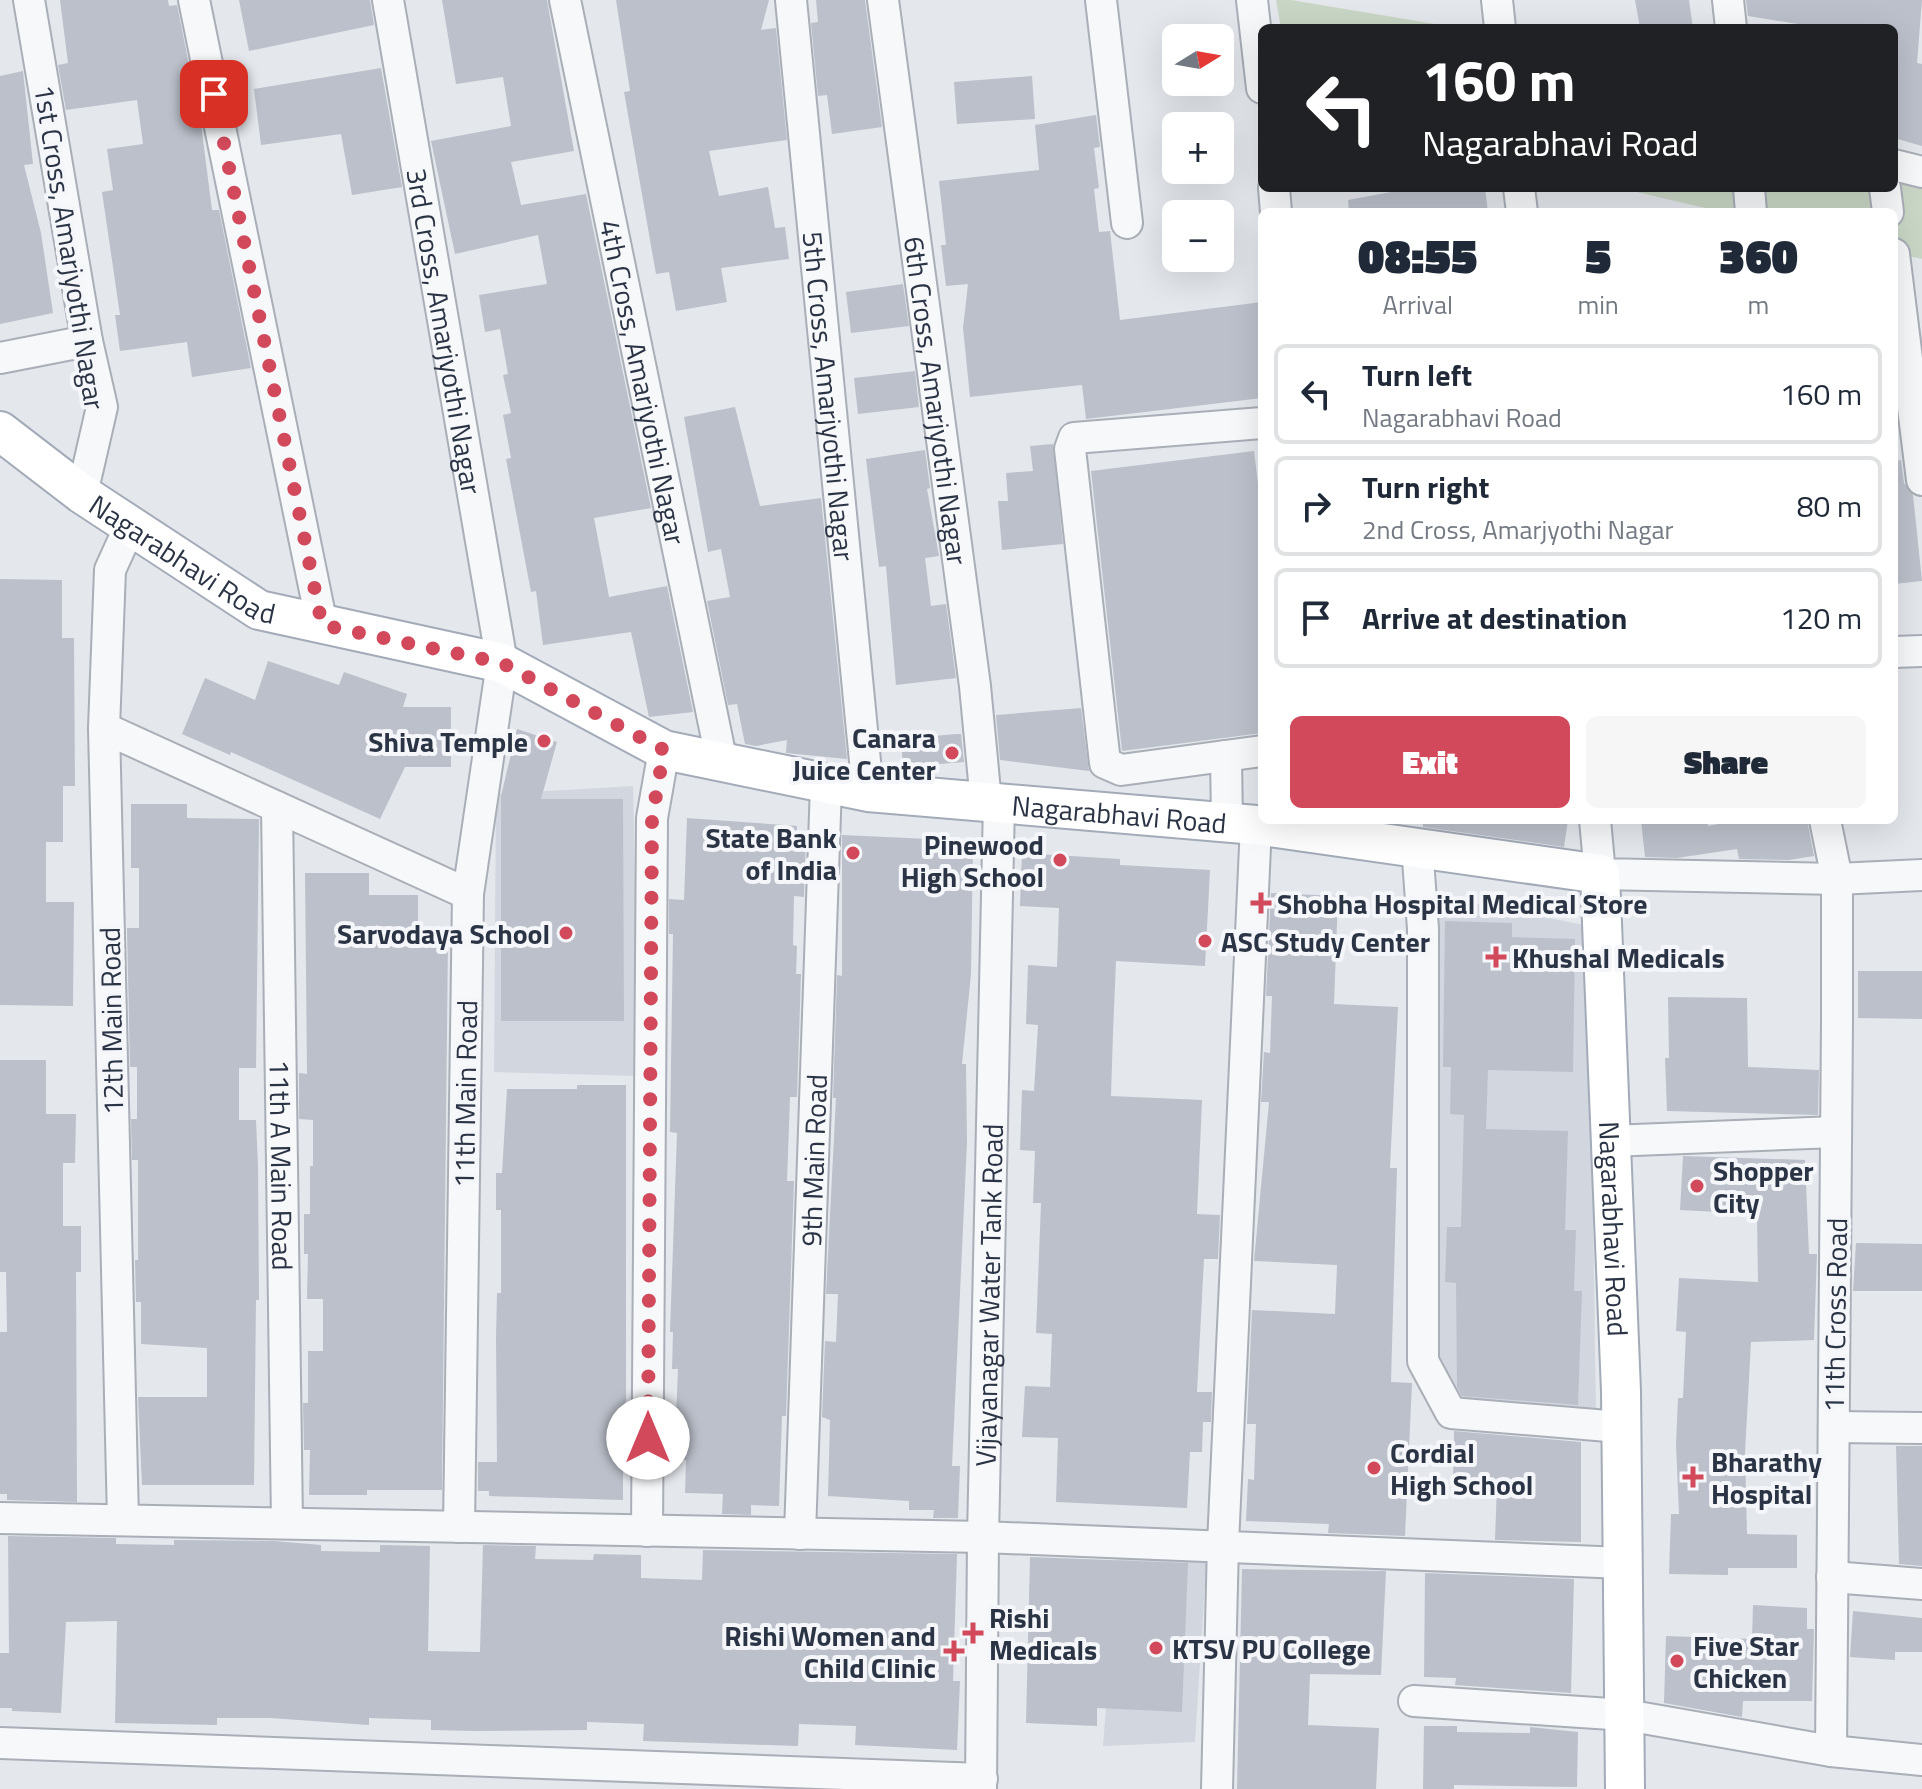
<!DOCTYPE html>
<html lang="en">
<head>
<meta charset="utf-8">
<style>
  :root { --surface:#fff; --page:#f6f6f7; --text:#1f2937; --muted:#747a83; --line:#e0e1e3; --accent:#d1495b }
  body { margin:0; font-family:"Titillium Web",sans-serif; background:var(--page); color:var(--text); height:100vh; display:flex; flex-direction:column; font-size:30px; white-space:nowrap }
  * { box-sizing:border-box; margin:0 }
  p { font-size:26px; color:var(--muted) }
  .icon { flex:none; width:44px; height:44px; fill:none; stroke:currentColor; stroke-width:2; stroke-linecap:round; stroke-linejoin:round }
  .map { position:relative; flex:1; overflow:hidden }
  .panel { position:absolute; left:1258px; top:208px; width:640px; height:616px; display:flex; flex-direction:column; background:var(--surface); border-radius:12px; box-shadow:0 8px 32px #0002 }
  .panel>* { flex:none }
  .banner { position:absolute; left:1258px; top:24px; width:640px; height:168px; border-radius:12px; box-shadow:0 8px 32px #0002; background:#202124; color:#fff; overflow:hidden }
  .needle { width:52px; rotate:79deg }
  .fabs { position:absolute; left:1162px; top:24px; display:grid; gap:16px }
  .fabs a { display:grid; place-items:center; width:72px; height:72px; border-radius:12px; background:var(--surface); box-shadow:0 8px 32px #0002; font-size:40px }
  .pin { position:absolute; display:grid; place-items:center; width:68px; height:68px; color:#fff; margin:-34px; border-radius:16px; box-shadow:0 4px 12px #0006 }
  .me { position:absolute; width:88px; margin:-44px; rotate:0deg; stroke-linejoin:round; filter:drop-shadow(0 0 6px #0008) }
  .turn { display:flex; align-items:center; gap:28px; height:168px; padding:0 32px; font-size:36px }
  .turn .icon { width:104px; height:104px; stroke-width:2.5 }
  .turn b { display:block; font-size:56px; line-height:68px }
  .eta { display:flex; justify-content:space-evenly; align-items:center; height:136px; text-align:center }
  .eta b { font-size:48px; font-weight:800; line-height:56px }
  .cta { display:flex; gap:16px; margin-top:auto; padding:16px 32px }
  .cta a { flex:1; height:92px; border-radius:12px; background:var(--accent); color:#fff; font-size:32px; font-weight:800; line-height:92px; text-align:center }
  .cta a+a { background:var(--page); color:var(--text) }
  ul { padding:0; list-style:none }
  li { display:flex; align-items:center; gap:24px; height:100px; margin:0 16px 12px; padding:0 16px; border:4px solid var(--line); border-radius:12px }
  li div { flex:1 }
  li b { display:block; font-size:30px }
  li em { font-style:normal }
  .map>svg:first-child { display:block }
</style>
</head>
<body>
<div class="map">
<svg width="1922" height="1789" viewBox="0 0 1922 1789">
  <rect width="100%" height="100%" fill="#e4e7ec"/>
  <g fill="#d2d6de">
    <path d="M 633,786 L 639,1076 L 494,1072 L 496,794 Z"/>
    <path d="M 1434,895 L 1589,926 L 1596,1415 L 1455,1403 L 1433,1354 Z"/>
    <path d="M 1118,1548 L 1207,1553 L 1195,1742 L 1103,1746 Z"/>
  </g>
  <g fill="#c9d6c5">
    <path d="M 1276,0 L 1291,0 L 1459,28 L 1281,28 Z"/>
    <path d="M 1894,174 L 1922,181 L 1922,259 L 1894,253 L 1894,212 L 1722,212 L 1620,188 L 1894,188 Z"/>
  </g>
  <g fill="#bbc0ca">
    <path d="M 60,0 L 168,0 L 169,6 L 177,5 L 201,124 L 212,210 L 219,210 L 251,368 L 192,377 L 187,342 L 120,351 L 115,315 L 120,315 L 102,192 L 113,190 L 107,149 L 143,144 L 137,100 L 66,110 L 58,65 L 68,63 Z"/>
    <path d="M 239,0 L 370,0 L 374,25 L 249,51 Z"/>
    <path d="M 442,0 L 547,0 L 574,151 L 511,162 L 521,205 L 586,194 L 651,508 L 594,518 L 609,597 L 667,586 L 693,712 L 649,717 L 631,632 L 543,645 L 536,591 L 531,592 L 506,459 L 511,458 L 503,415 L 511,413 L 503,375 L 508,374 L 500,329 L 485,332 L 479,295 L 547,284 L 538,235 L 455,254 L 431,141 L 511,126 L 503,77 L 456,84 Z"/>
    <path d="M 616,0 L 769,0 L 761,30 L 776,28 L 787,140 L 709,151 L 719,196 L 768,187 L 775,228 L 785,227 L 789,259 L 721,268 L 727,302 L 676,311 L 669,272 L 656,274 L 624,92 L 630,91 Z"/>
    <path d="M 816,0 L 865,0 L 882,127 L 832,134 L 827,95 L 818,96 L 811,23 L 818,22 Z"/>
    <path d="M 1635,0 L 1689,0 L 1693,28 L 1640,28 Z"/>
    <path d="M 1746,0 L 1922,0 L 1917,63 L 1922,64 L 1922,146 L 1894,138 L 1894,28 L 1804,28 L 1804,25 L 1748,16 Z"/>
    <path d="M 381,68 L 402,187 L 352,195 L 341,134 L 261,145 L 254,89 Z"/>
    <path d="M 23,71 L 33,164 L 24,165 L 41,233 L 53,313 L 0,324 L 0,76 Z"/>
    <path d="M 1032,76 L 1035,119 L 957,124 L 954,82 Z"/>
    <path d="M 1096,115 L 1100,147 L 1094,148 L 1099,188 L 1094,189 L 1099,232 L 1110,231 L 1120,320 L 1262,302 L 1262,398 L 1086,419 L 1082,385 L 970,397 L 963,328 L 968,284 L 946,286 L 941,245 L 946,245 L 939,181 L 1039,170 L 1035,125 Z"/>
    <path d="M 1413,188 L 1485,188 L 1488,212 L 1349,212 L 1348,200 Z"/>
    <path d="M 903,284 L 909,326 L 851,333 L 846,292 Z"/>
    <path d="M 915,371 L 919,407 L 858,414 L 854,378 Z"/>
    <path d="M 735,407 L 760,506 L 821,498 L 847,759 L 786,753 L 787,740 L 756,746 L 745,744 L 737,704 L 728,705 L 707,601 L 730,597 L 721,549 L 708,552 L 684,417 Z"/>
    <path d="M 1053,444 L 1063,544 L 1002,550 L 998,501 L 1008,501 L 1006,473 L 1033,471 L 1030,446 Z"/>
    <path d="M 925,450 L 930,488 L 927,489 L 939,556 L 925,558 L 931,606 L 946,604 L 956,678 L 896,685 L 886,566 L 879,567 L 866,459 Z"/>
    <path d="M 1254,451 L 1262,516 L 1262,733 L 1122,751 L 1091,471 Z"/>
    <path d="M 1901,460 L 1904,483 L 1913,495 L 1922,581 L 1894,584 L 1894,461 Z"/>
    <path d="M 0,579 L 62,580 L 62,638 L 74,638 L 75,786 L 63,786 L 63,842 L 46,842 L 46,902 L 74,902 L 73,1006 L 0,1005 Z"/>
    <path d="M 268,661 L 339,685 L 344,672 L 407,694 L 403,707 L 451,707 L 451,767 L 405,767 L 380,819 L 231,752 L 230,755 L 182,734 L 205,678 L 255,700 Z"/>
    <path d="M 1081,708 L 1089,771 L 1000,760 L 996,715 Z"/>
    <path d="M 517,729 L 557,742 L 541,799 L 623,799 L 624,1021 L 501,1021 L 501,796 Z"/>
    <path d="M 956,734 L 961,734 L 964,762 L 903,767 L 901,739 Z"/>
    <path d="M 131,804 L 187,804 L 187,818 L 259,819 L 256,1068 L 239,1068 L 239,1120 L 256,1120 L 258,1166 L 259,1300 L 256,1300 L 254,1485 L 142,1485 L 138,1397 L 207,1397 L 207,1348 L 141,1344 L 141,1302 L 136,1302 L 135,1260 L 138,1260 L 138,1160 L 132,1160 L 131,1119 L 137,1119 L 137,1067 L 130,1067 L 127,928 L 139,928 L 139,868 L 131,868 Z"/>
    <path d="M 687,818 L 797,826 L 797,833 L 806,834 L 804,897 L 794,896 L 793,945 L 797,946 L 796,974 L 801,974 L 797,1097 L 790,1097 L 787,1181 L 794,1181 L 786,1416 L 782,1416 L 779,1506 L 751,1505 L 751,1515 L 722,1514 L 723,1494 L 685,1493 L 686,1460 L 666,1459 L 667,1417 L 676,1417 L 678,1369 L 672,1369 L 673,1332 L 670,1332 L 677,1133 L 670,1132 L 673,934 L 669,934 L 669,899 L 684,900 Z"/>
    <path d="M 1423,820 L 1568,820 L 1564,847 L 1423,827 Z"/>
    <path d="M 1641,820 L 1707,820 L 1708,826 L 1738,820 L 1807,820 L 1814,856 L 1789,860 L 1739,859 L 1737,849 L 1677,858 L 1645,857 Z"/>
    <path d="M 842,835 L 973,841 L 971,974 L 962,1064 L 966,1064 L 967,1142 L 952,1466 L 960,1466 L 958,1518 L 933,1518 L 934,1510 L 909,1510 L 909,1501 L 828,1496 L 830,1420 L 822,1417 L 825,1341 L 836,1342 L 838,1294 L 826,1294 L 836,1098 L 833,1098 L 837,975 L 842,976 Z"/>
    <path d="M 1022,853 L 1120,859 L 1120,865 L 1210,870 L 1205,966 L 1116,961 L 1113,1032 L 1111,1096 L 1202,1100 L 1197,1214 L 1220,1215 L 1218,1259 L 1204,1259 L 1197,1392 L 1212,1392 L 1211,1422 L 1203,1422 L 1202,1452 L 1190,1452 L 1187,1508 L 1056,1502 L 1058,1438 L 1022,1437 L 1025,1386 L 1050,1387 L 1052,1334 L 1036,1333 L 1041,1203 L 1033,1203 L 1035,1151 L 1020,1150 L 1022,1090 L 1034,1091 L 1038,1025 L 1026,1024 L 1028,965 L 1057,967 L 1059,908 L 1020,906 Z"/>
    <path d="M 305,873 L 369,873 L 369,895 L 418,895 L 418,939 L 448,939 L 442,1490 L 367,1490 L 367,1495 L 309,1495 L 310,1450 L 304,1450 L 303,1403 L 308,1403 L 308,1351 L 323,1351 L 323,1299 L 307,1299 L 308,1254 L 304,1254 L 304,1214 L 310,1214 L 310,1166 L 313,1166 L 313,1120 L 299,1119 L 299,1073 L 307,1074 Z"/>
    <path d="M 1271,893 L 1338,896 L 1334,1004 L 1398,1007 L 1390,1168 L 1397,1168 L 1391,1382 L 1412,1383 L 1405,1536 L 1328,1533 L 1329,1524 L 1246,1521 L 1248,1479 L 1254,1480 L 1256,1424 L 1247,1424 L 1252,1310 L 1335,1314 L 1337,1265 L 1254,1261 L 1269,1102 L 1261,1102 L 1264,1052 L 1270,1053 L 1272,996 L 1266,996 Z"/>
    <path d="M 1445,921 L 1512,923 L 1512,937 L 1575,939 L 1573,1072 L 1488,1070 L 1486,1129 L 1568,1131 L 1565,1230 L 1576,1230 L 1574,1291 L 1582,1291 L 1578,1405 L 1462,1396 L 1457,1387 L 1456,1283 L 1445,1282 L 1447,1227 L 1461,1227 L 1464,1115 L 1450,1114 L 1451,1067 L 1443,1067 Z"/>
    <path d="M 1858,971 L 1922,971 L 1922,1019 L 1858,1018 Z"/>
    <path d="M 1668,997 L 1747,998 L 1748,1067 L 1819,1070 L 1818,1115 L 1667,1111 L 1665,1058 L 1669,1058 Z"/>
    <path d="M 0,1060 L 46,1060 L 46,1114 L 76,1114 L 75,1163 L 63,1163 L 63,1226 L 81,1226 L 81,1272 L 76,1272 L 77,1502 L 7,1500 L 7,1494 L 0,1494 L 0,1332 L 7,1332 L 6,1272 L 0,1272 Z"/>
    <path d="M 577,1085 L 626,1085 L 626,1458 L 623,1457 L 623,1500 L 489,1496 L 489,1491 L 478,1491 L 478,1462 L 497,1462 L 496,1338 L 497,1293 L 501,1293 L 501,1210 L 496,1210 L 496,1173 L 502,1173 L 507,1089 L 577,1089 Z"/>
    <path d="M 1683,1156 L 1805,1160 L 1809,1254 L 1817,1254 L 1814,1340 L 1751,1342 L 1745,1453 L 1747,1534 L 1797,1535 L 1797,1568 L 1728,1568 L 1728,1575 L 1669,1574 L 1671,1514 L 1679,1514 L 1676,1445 L 1678,1398 L 1683,1398 L 1686,1332 L 1676,1331 L 1679,1278 L 1758,1282 L 1757,1214 L 1680,1210 Z"/>
    <path d="M 1856,1243 L 1922,1244 L 1922,1291 L 1853,1291 Z"/>
    <path d="M 1454,1431 L 1581,1442 L 1581,1542 L 1495,1540 L 1497,1485 L 1453,1483 Z"/>
    <path d="M 1896,1446 L 1922,1446 L 1922,1566 L 1899,1564 Z"/>
    <path d="M 8,1536 L 116,1538 L 116,1544 L 174,1545 L 174,1540 L 274,1541 L 321,1545 L 321,1551 L 380,1552 L 380,1545 L 430,1546 L 428,1651 L 480,1652 L 483,1545 L 536,1546 L 535,1559 L 593,1560 L 594,1554 L 641,1555 L 641,1578 L 702,1580 L 703,1550 L 957,1554 L 953,1681 L 960,1681 L 957,1750 L 855,1745 L 856,1726 L 799,1724 L 798,1746 L 643,1741 L 644,1724 L 587,1722 L 587,1730 L 477,1731 L 431,1730 L 431,1720 L 369,1718 L 369,1725 L 271,1718 L 217,1718 L 217,1725 L 115,1723 L 117,1621 L 66,1622 L 61,1713 L 12,1711 L 12,1708 L 0,1708 L 0,1653 L 9,1653 Z"/>
    <path d="M 1030,1557 L 1188,1563 L 1182,1712 L 1097,1708 L 1097,1726 L 1026,1723 Z"/>
    <path d="M 1242,1569 L 1386,1571 L 1381,1675 L 1310,1674 L 1308,1725 L 1379,1728 L 1376,1789 L 1237,1789 Z"/>
    <path d="M 1425,1573 L 1574,1579 L 1571,1693 L 1455,1685 L 1456,1678 L 1424,1677 Z"/>
    <path d="M 1753,1605 L 1807,1608 L 1807,1629 L 1814,1629 L 1812,1701 L 1743,1701 L 1742,1717 L 1664,1703 L 1666,1636 L 1752,1639 Z"/>
    <path d="M 1853,1611 L 1922,1618 L 1922,1652 L 1895,1652 L 1895,1660 L 1850,1657 Z"/>
    <path d="M 1424,1726 L 1457,1726 L 1457,1732 L 1530,1733 L 1530,1727 L 1578,1732 L 1577,1787 L 1454,1785 L 1454,1789 L 1423,1789 Z"/>
  </g>
  <g fill="none" stroke-linecap="round" stroke-linejoin="round">
    <g stroke="#a9aeb7" stroke-width="34">
      <g id="minor">
        <path d="M 29,0 L 87,341 L 102,407 L 82,494"/>
        <path d="M 194,0 L 322,625"/>
        <path id="s1" d="M 388,0 L 502,663 L 468,894 L 459,1527"/>
        <path id="s2" d="M 565,0 L 722,763"/>
        <path id="s3" d="M 791,0 L 868,792"/>
        <path id="s4" d="M 883,0 L 975,686 L 986,802"/>
        <path d="M 1101,0 L 1127,223"/>
        <path d="M 1252,0 L 1262,88"/>
        <path d="M 1497,0 L 1500,28"/>
        <path d="M 1728,0 L 1731,28"/>
        <path d="M 1894,165 L 1922,172"/>
        <path d="M 1274,188 L 1276,212"/>
        <path d="M 1519,188 L 1522,212"/>
        <path d="M 1749,188 L 1751,212"/>
        <path d="M 1885,188 L 1888,212"/>
        <path d="M 1894,254 L 1922,480"/>
        <path d="M 0,358 L 87,341"/>
        <path d="M 1262,423 L 1074,438 L 1070,449 L 1105,763 L 1121,770 L 1262,751"/>
        <path d="M 1894,652 L 1922,651"/>
        <path d="M 104,728 L 468,894"/>
        <path d="M 1226,756 L 1227,821"/>
        <path id="s5" d="M 277,807 L 287,1523"/>
        <path d="M 1595,820 L 1600,874 L 1837,879 L 1922,875"/>
        <path d="M 1825,820 L 1837,879 L 1837,1022 L 1831,1751"/>
        <path d="M 1417,845 L 1423,929 L 1423,1361 L 1451,1413 L 1620,1427"/>
        <path d="M 1610,1141 L 1836,1132"/>
        <path d="M 1834,1427 L 1922,1428"/>
        <path d="M 0,1518 L 983,1537 L 1624,1563"/>
        <path d="M 123,1520 L 104,728 L 110,570 L 130,526"/>
        <path d="M 647,1531 L 652,818 L 664,750"/>
        <path id="s6" d="M 800,1534 L 826,785"/>
        <path d="M 1832,1577 L 1922,1584"/>
        <path d="M 1414,1701 L 1626,1715 L 1831,1751 L 1922,1760"/>
        <path d="M 0,1743 L 982,1779"/>
        <path id="s7" d="M 981,1789 L 983,1537 L 999,803"/>
        <path d="M 1217,1789 L 1223,1544 L 1256,825"/>
      </g>
    </g>
    <g stroke="#a3abb8" stroke-width="42">
      <g id="major">
        <path id="s8" d="M 0,431 L 82,494 L 259,610 L 502,663 L 664,750 L 868,792 L 1256,825 L 1600,874 L 1621,1391 L 1625,1789"/>
      </g>
    </g>
    <use href="#minor" stroke="#f7f8fa" stroke-width="30"/>
    <use href="#major" stroke="#fff" stroke-width="38"/>
  </g>
  <g fill="none" stroke-linecap="round" stroke-linejoin="round">
    <path stroke="#d1495b" stroke-width="14" stroke-dasharray="0 25.2" d="M 214,94 L 322,625 L 502,663 L 664,750 L 652,818 L 648,1438"/>
  </g>
  <g fill="#d1495b" stroke="#f4f6f9" stroke-width="3">
    <circle cx="544" cy="741" r="8"/>
    <circle cx="952" cy="753" r="8"/>
    <circle cx="853" cy="853" r="8"/>
    <circle cx="1060" cy="860" r="8"/>
    <path d="M1257 891h8v8h8v8h-8v8h-8v-8h-8v-8h8z"/>
    <circle cx="566" cy="933" r="8"/>
    <circle cx="1205" cy="941" r="8"/>
    <path d="M1492 945h8v8h8v8h-8v8h-8v-8h-8v-8h8z"/>
    <circle cx="1697" cy="1186" r="8"/>
    <circle cx="1374" cy="1468" r="8"/>
    <path d="M1689 1465h8v8h8v8h-8v8h-8v-8h-8v-8h8z"/>
    <path d="M969 1621h8v8h8v8h-8v8h-8v-8h-8v-8h8z"/>
    <circle cx="1156" cy="1648" r="8"/>
    <path d="M950 1639h8v8h8v8h-8v8h-8v-8h-8v-8h8z"/>
    <circle cx="1677" cy="1661" r="8"/>
  </g>
  <g text-anchor="middle" dominant-baseline="central" stroke-width="8" stroke-linejoin="round" paint-order="stroke">
    <g font-size="28" fill="#2b3445" stroke="#f4f6f9">
      <text transform="translate(70 247) rotate(81)">1st Cross, Amarjyothi Nagar</text>
      <text stroke="none"><textPath href="#s1" startOffset="336">3rd Cross, Amarjyothi Nagar</textPath></text>
      <text stroke="none"><textPath href="#s2" startOffset="390">4th Cross, Amarjyothi Nagar</textPath></text>
      <text stroke="none"><textPath href="#s3" startOffset="398">5th Cross, Amarjyothi Nagar</textPath></text>
      <text stroke="none"><textPath href="#s4" startOffset="404">6th Cross, Amarjyothi Nagar</textPath></text>
      <text stroke="none"><textPath href="#s8" startOffset="224">Nagarabhavi Road</textPath></text>
      <text stroke="none"><textPath href="#s8" startOffset="1208">Nagarabhavi Road</textPath></text>
      <text transform="translate(111 1021) rotate(-91)">12th Main Road</text>
      <text transform="translate(465 1094) rotate(-89)">11th Main Road</text>
      <text stroke="none"><textPath href="#s6" startOffset="374">9th Main Road</textPath></text>
      <text stroke="none"><textPath href="#s5" startOffset="358">11th A Main Road</textPath></text>
      <text stroke="none"><textPath href="#s8" startOffset="2048">Nagarabhavi Road</textPath></text>
      <text stroke="none"><textPath href="#s7" startOffset="494">Vijayanagar Water Tank Road</textPath></text>
      <text transform="translate(1835 1315) rotate(-89)">11th Cross Road</text>
    </g>
    <g font-size="28" font-weight="bold" fill="#2b3445" stroke="#f4f6f9" text-anchor="start">
      <text x="936" y="737" text-anchor="end">Canara<tspan x="936" dy="32">Juice Center</tspan></text>
      <text x="528" y="741" text-anchor="end">Shiva Temple</text>
      <text x="837" y="837" text-anchor="end">State Bank<tspan x="837" dy="32">of India</tspan></text>
      <text x="1044" y="844" text-anchor="end">Pinewood<tspan x="1044" dy="32">High School</tspan></text>
      <text x="1277" y="903">Shobha Hospital Medical Store</text>
      <text x="550" y="933" text-anchor="end">Sarvodaya School</text>
      <text x="1221" y="941">ASC Study Center</text>
      <text x="1512" y="957">Khushal Medicals</text>
      <text x="1713" y="1170">Shopper<tspan x="1713" dy="32">City</tspan></text>
      <text x="1390" y="1452">Cordial<tspan x="1390" dy="32">High School</tspan></text>
      <text x="1711" y="1461">Bharathy<tspan x="1711" dy="32">Hospital</tspan></text>
      <text x="989" y="1617">Rishi<tspan x="989" dy="32">Medicals</tspan></text>
      <text x="936" y="1635" text-anchor="end">Rishi Women and<tspan x="936" dy="32">Child Clinic</tspan></text>
      <text x="1693" y="1645">Five Star<tspan x="1693" dy="32">Chicken</tspan></text>
      <text x="1172" y="1648">KTSV PU College</text>
    </g>
  </g>
</svg>
<div class="fabs">
<a><svg class="needle" viewBox="-14 -14 28 28"><path d="M0-13l5 13h-10z" fill="#e53935"/><path d="M0 13l5-13h-10z" fill="#747a83"/></svg></a>
<a>+</a>
<a>−</a>
</div>
<div class="pin" style="left:214px;top:94px;background:#d93025"><svg class="icon" aria-label="arrive" viewBox="0 0 24 24"><path d="M6 21V4h12l-3 4 3 4H6"/></svg></div>
<svg class="me" style="left:648px;top:1438px" viewBox="-20 -20 40 40"><circle r="19" fill="#fff"/><path d="M0-13L10 11 0 6-10 11z" fill="#d1495b"/></svg>
<div class="banner">
<div class="turn"><svg class="icon" aria-label="left" viewBox="0 0 24 24"><path d="M17 20v-9H6M10 6l-5 5 5 5"/></svg><div><b>160 m</b>Nagarabhavi Road</div></div>
</div>
<section class="panel">
<div class="eta">
<div><b>08:55</b><p>Arrival</p></div>
<div><b>5</b><p>min</p></div>
<div><b>360</b><p>m</p></div>
</div>
<ul>
<li><svg class="icon" aria-label="left" viewBox="0 0 24 24"><path d="M17 20v-9H6M10 6l-5 5 5 5"/></svg><div><b>Turn left</b><p>Nagarabhavi Road</p></div><em>160 m</em></li>
<li><svg class="icon" aria-label="right" viewBox="0 0 24 24"><path d="M7 20v-9h11M14 6l5 5-5 5"/></svg><div><b>Turn right</b><p>2nd Cross, Amarjyothi Nagar</p></div><em>80 m</em></li>
<li><svg class="icon" aria-label="arrive" viewBox="0 0 24 24"><path d="M6 21V4h12l-3 4 3 4H6"/></svg><div><b>Arrive at destination</b></div><em>120 m</em></li>
</ul>
<div class="cta"><a>Exit</a><a>Share</a></div>
</section>
</div>
</body>
</html>
